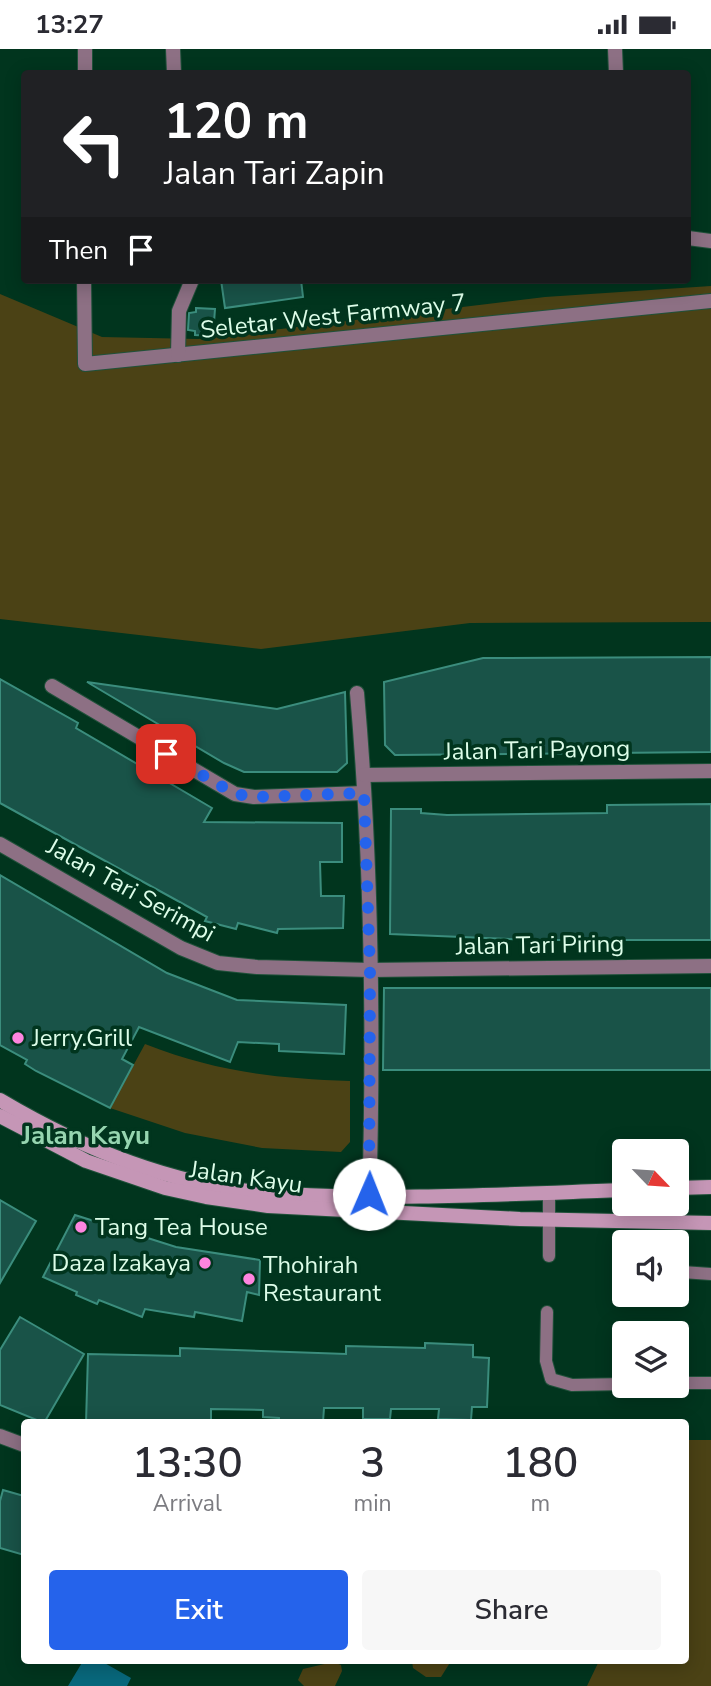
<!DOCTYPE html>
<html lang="en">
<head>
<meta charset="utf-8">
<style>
  :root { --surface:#fff; --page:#f7f7f7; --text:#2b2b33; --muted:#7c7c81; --accent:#2563eb }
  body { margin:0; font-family:"Nunito Sans",sans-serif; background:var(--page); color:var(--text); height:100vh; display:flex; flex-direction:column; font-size:26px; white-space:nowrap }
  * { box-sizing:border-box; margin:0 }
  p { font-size:23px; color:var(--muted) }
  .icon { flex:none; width:38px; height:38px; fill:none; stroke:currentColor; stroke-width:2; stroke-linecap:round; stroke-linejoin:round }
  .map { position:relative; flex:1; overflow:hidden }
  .drawer { position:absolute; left:21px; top:1370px; width:668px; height:245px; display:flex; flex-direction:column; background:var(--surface); border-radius:7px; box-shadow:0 4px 18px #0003 }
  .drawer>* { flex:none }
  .top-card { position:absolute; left:21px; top:21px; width:670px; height:214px; border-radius:7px; box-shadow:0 4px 18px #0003; background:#202124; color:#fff; overflow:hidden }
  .needle { width:46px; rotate:115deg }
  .tools { position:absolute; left:612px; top:1090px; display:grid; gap:14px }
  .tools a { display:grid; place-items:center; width:77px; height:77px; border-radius:7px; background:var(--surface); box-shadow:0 4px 18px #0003; font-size:35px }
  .pin { position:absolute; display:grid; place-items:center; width:60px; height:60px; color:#fff; margin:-30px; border-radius:14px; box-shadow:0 4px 10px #0006 }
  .me { position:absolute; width:77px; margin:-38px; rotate:1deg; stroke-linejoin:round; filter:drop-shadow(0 0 5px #0008) }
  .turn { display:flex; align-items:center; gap:24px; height:147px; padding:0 28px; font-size:32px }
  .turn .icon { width:91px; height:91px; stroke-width:2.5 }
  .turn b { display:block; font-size:49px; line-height:60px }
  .then { display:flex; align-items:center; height:66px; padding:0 28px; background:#0003; gap:14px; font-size:26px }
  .eta { display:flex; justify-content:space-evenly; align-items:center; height:119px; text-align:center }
  .eta b { font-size:42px; font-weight:600; line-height:49px }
  .button { display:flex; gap:14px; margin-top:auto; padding:14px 28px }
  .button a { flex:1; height:80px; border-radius:7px; background:var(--accent); color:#fff; font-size:28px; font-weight:600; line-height:80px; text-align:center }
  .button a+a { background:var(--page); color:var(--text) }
  .status { display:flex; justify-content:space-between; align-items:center; height:49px; padding:0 35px; background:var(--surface); direction:ltr }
  .status svg { height:19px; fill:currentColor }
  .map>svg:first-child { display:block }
</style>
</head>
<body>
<div class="status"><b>13:27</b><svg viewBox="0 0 49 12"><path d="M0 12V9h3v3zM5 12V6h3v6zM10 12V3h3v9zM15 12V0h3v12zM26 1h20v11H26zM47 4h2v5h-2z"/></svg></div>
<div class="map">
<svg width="711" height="1637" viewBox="0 0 711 1637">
  <rect width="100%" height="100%" fill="#01351e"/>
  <g fill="#4b4215">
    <path d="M 711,237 L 711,573 L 470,574 L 261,600 L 0,570 L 0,245 L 102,288 L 198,290 L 545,248 Z"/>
    <path d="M 145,995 C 217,1023 273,1029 350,1032 L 350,1093 L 341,1103 L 262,1099 L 185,1084 L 110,1059 Z"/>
    <path d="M 686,1391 L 711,1391 L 711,1637 L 587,1637 L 599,1612 L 686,1612 Z"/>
    <path d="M 412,1612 L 451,1612 L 441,1628 L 426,1628 L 413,1619 Z"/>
    <path d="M 333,1613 L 341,1616 L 342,1622 L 335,1637 L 304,1637 L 298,1631 L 303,1620 Z"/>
  </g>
  <path fill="#08687c" d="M 83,1612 L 101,1612 L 131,1629 L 127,1637 L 68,1637 Z"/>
  <g fill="#195348" stroke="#3b8d7d" stroke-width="2">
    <path d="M 221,231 L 301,231 L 303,248 L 225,259 Z"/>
    <path d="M 196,259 L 215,260 L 213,287 L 195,286 L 195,282 L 188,281 L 189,264 L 196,263 Z"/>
    <path d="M 711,608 L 711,703 L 395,706 L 385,696 L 384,633 L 483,609 Z"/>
    <path d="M 0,630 L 78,674 L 76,679 L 212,759 L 204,773 L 342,774 L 342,813 L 320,813 L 321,847 L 344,847 L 343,879 L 278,880 L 277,884 L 238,874 L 236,880 L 205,872 L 207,868 L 0,754 Z"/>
    <path d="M 87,633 L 277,660 L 345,643 L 347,714 L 337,723 L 244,723 L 224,714 Z"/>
    <path d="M 711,755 L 711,891 L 531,891 L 390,885 L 391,760 L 421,760 L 421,764 L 447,766 L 607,764 L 607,756 Z"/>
    <path d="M 0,826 L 167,924 L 237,951 L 346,956 L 344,1005 L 279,1002 L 279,995 L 238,993 L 230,1013 L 139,978 L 122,1010 L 133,1016 L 110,1059 L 36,1022 L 25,1015 L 27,1011 L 0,996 Z"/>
    <path d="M 384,939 L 711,939 L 711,1021 L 383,1021 Z"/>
    <path d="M 0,1151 L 36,1172 L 0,1234 Z"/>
    <path d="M 75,1166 L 176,1198 L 260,1211 L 259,1246 L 247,1243 L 242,1272 L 195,1263 L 194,1268 L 145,1260 L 142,1268 L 99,1251 L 97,1255 L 76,1246 L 77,1243 L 43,1228 Z"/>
    <path d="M 20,1268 L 84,1305 L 44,1374 L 0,1356 L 0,1301 Z"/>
    <path d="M 425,1294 L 473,1296 L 473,1308 L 489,1309 L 487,1358 L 472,1358 L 471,1371 L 438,1370 L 439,1360 L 391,1360 L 390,1370 L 363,1370 L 363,1359 L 324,1359 L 323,1373 L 279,1373 L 279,1369 L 263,1368 L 263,1361 L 211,1360 L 211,1374 L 86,1374 L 88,1305 L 180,1307 L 180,1299 L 346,1305 L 346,1297 L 425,1299 Z"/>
    <path d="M 3,1441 L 24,1447 L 24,1506 L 0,1499 L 0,1452 Z"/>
  </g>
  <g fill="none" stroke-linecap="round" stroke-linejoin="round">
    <g stroke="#20513a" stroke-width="14">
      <g id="service">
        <path d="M 549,1207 L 549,1143"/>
        <path d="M 682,1223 L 711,1225"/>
        <path d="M 547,1263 L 546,1312 L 551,1330 L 572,1336 L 625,1335"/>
        <path d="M 677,1334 L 711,1334"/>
      </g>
    </g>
    <g stroke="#20513a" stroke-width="16">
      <g id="minor">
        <path d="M 173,0 L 174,24"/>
        <path d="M 615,0 L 616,24"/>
        <path d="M 85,24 L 85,0"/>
        <path d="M 688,189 L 711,192"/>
        <path d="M 84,231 L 85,315 L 711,252"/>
        <path d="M 178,306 L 179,262 L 192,231"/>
        <path d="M 52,637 L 235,745 L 254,748 L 364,744"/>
        <path d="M 357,644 C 372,815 374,988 369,1160"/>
        <path d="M 364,726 L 711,722"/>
        <path d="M 0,795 L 181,899 L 218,914 L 257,918 L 370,921 L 711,917"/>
        <path d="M 0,1387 L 24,1396"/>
      </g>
    </g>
    <g stroke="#20513a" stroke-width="16">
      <g id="secondary">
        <path d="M 0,1051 C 81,1099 174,1137 269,1144 C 383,1152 510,1145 625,1141"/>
        <path d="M 0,1067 L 86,1112 L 165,1139 L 206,1148 L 268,1157 L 520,1170 L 711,1174"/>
        <path d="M 677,1139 L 711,1138"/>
      </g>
    </g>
    <use href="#service" stroke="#8d7084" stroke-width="12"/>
    <use href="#minor" stroke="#8d7084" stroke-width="14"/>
    <use href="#secondary" stroke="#c596b6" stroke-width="14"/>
  </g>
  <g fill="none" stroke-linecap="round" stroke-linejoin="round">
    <path stroke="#2563eb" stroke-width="12" stroke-dasharray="0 21.6" d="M 166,705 L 235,745 L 254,748 L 364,744 L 370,921 L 369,1145"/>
  </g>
  <g fill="#fe85df" stroke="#01351e" stroke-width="2.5">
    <circle cx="18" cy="989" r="7"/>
    <circle cx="81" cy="1178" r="7"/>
    <circle cx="205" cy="1214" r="7"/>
    <circle cx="249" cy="1230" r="7"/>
  </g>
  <g text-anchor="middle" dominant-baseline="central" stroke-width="7" stroke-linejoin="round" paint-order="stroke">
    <g font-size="24" fill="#ddfde9" stroke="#01351e">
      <text transform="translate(333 267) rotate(-6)">Seletar West Farmway 7</text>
      <text transform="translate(537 701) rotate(-1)">Jalan Tari Payong</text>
      <text transform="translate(131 841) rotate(29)">Jalan Tari Serimpi</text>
      <text transform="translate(540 896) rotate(-1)">Jalan Tari Piring</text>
      <text transform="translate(246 1128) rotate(8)">Jalan Kayu</text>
    </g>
    <g font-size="24" fill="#ddfde9" stroke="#01351e" text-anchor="start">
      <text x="32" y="989">Jerry.Grill</text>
      <text x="95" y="1178">Tang Tea House</text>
      <text x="191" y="1214" text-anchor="end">Daza Izakaya</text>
      <text x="263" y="1216">Thohirah<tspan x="263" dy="28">Restaurant</tspan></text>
    </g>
    <g font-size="26" font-weight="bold" fill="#96d5b0" stroke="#01351e">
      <text x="86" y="1086">Jalan Kayu</text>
    </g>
  </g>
</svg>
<div class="tools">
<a><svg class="needle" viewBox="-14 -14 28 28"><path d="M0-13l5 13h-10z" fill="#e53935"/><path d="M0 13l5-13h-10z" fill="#7c7c81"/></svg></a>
<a><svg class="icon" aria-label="sound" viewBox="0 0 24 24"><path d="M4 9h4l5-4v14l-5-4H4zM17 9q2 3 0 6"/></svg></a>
<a><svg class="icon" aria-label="layers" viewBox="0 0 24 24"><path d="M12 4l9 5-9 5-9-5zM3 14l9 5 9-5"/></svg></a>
</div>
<div class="pin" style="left:166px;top:705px;background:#d93025"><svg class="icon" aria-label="arrive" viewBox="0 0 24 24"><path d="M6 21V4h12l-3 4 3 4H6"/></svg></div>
<svg class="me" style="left:369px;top:1145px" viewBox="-20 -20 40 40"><circle r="19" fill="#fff"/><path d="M0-13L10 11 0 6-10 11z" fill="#2563eb"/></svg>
<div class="top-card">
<div class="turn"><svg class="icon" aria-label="left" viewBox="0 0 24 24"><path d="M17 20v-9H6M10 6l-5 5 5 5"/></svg><div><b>120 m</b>Jalan Tari Zapin</div></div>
<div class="then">Then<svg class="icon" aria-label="arrive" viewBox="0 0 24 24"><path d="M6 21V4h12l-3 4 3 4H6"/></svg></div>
</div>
<section class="drawer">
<div class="eta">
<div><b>13:30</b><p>Arrival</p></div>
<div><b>3</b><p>min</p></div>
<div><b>180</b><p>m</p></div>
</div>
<div class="button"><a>Exit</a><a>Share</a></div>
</section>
</div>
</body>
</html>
